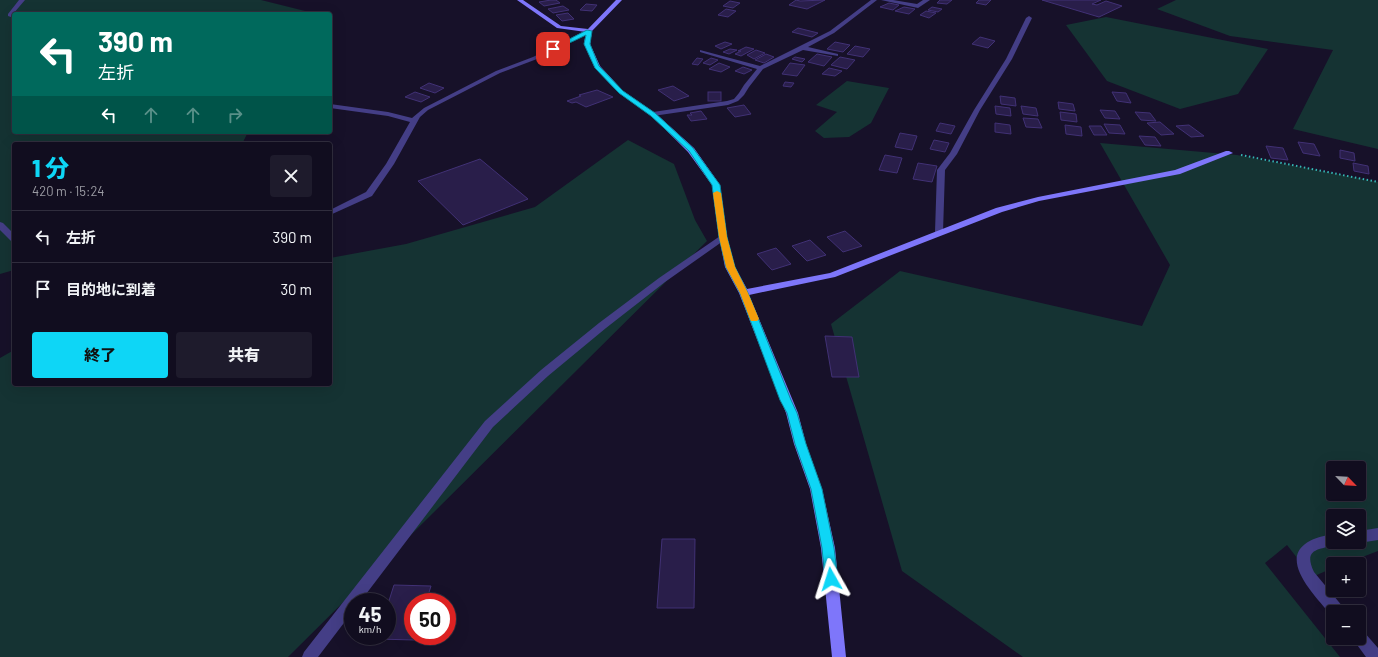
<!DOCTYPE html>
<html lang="ja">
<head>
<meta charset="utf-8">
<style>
  :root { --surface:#110d1f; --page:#1e1b2c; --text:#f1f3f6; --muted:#9c9ca4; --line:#302d3d; --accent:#0ed6f6 }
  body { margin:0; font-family:Barlow,"Noto Sans JP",sans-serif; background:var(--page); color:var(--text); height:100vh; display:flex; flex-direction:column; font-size:15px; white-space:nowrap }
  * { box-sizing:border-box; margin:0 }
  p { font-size:13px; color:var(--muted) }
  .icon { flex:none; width:22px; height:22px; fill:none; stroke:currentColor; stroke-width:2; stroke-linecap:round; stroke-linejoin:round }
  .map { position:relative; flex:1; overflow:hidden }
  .panel { position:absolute; left:12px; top:142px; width:320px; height:244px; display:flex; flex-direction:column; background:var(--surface); border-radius:4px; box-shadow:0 4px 16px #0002,0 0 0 1px var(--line) }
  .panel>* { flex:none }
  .top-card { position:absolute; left:12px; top:12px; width:320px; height:122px; border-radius:4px; box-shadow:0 4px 16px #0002,0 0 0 1px var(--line); background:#00695c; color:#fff; overflow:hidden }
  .needle { width:26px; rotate:115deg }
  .buttons { position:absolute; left:1326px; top:461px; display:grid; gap:8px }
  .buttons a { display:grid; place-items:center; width:40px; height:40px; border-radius:4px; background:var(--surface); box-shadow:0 4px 16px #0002,0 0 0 1px var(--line); font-size:20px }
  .speed { position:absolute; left:344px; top:593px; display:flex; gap:8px; font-size:20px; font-weight:700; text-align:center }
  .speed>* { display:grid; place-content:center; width:52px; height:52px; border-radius:50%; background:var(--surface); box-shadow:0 4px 16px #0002,0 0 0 1px var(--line); line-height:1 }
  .speed small { font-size:10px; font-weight:400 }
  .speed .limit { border:6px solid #d22; background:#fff; color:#111 }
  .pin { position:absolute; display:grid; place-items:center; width:34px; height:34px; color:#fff; margin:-17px; border-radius:8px; box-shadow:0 2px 6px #0006 }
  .me { position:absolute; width:44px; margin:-22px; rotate:354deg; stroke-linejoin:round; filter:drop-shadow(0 0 3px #0008) }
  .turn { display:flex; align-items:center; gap:14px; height:84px; padding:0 20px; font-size:18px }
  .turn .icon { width:52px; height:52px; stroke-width:2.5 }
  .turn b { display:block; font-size:28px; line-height:34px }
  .lanes { display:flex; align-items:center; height:38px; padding:0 20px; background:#0003; justify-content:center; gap:20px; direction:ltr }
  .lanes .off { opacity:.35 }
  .round { display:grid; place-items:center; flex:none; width:42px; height:42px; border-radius:4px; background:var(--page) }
  .summary { display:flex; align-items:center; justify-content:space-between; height:68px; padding:0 20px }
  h1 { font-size:24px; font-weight:800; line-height:30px; color:var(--accent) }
  .primary-button { display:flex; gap:8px; margin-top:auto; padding:8px 20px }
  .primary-button a { flex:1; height:46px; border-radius:4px; background:var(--accent); color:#111; font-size:16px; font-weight:800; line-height:46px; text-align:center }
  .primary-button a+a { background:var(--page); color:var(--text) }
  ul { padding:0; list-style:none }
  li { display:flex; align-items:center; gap:12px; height:52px; padding:0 20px; border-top:1px solid var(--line) }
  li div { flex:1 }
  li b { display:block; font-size:15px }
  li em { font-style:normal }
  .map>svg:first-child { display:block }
</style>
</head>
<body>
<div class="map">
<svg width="1378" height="657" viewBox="0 0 1378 657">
  <rect width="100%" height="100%" fill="#171129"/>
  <g fill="#153333" fill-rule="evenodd">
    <path d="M 0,0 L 261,0 L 317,14 L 14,14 L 14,132 L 248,132 L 242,144 L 14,144 L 14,270 L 0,274 Z"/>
    <path d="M 1176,0 L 1378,0 L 1378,149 L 1293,129 L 1333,50 L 1230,36 L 1157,9 Z"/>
    <path d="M 1106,17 L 1268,49 L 1238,94 L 1180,109 L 1107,81 L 1066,25 Z"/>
    <path d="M 847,81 L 889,88 L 871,123 L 849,137 L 824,138 L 815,131 L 837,112 L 816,105 Z"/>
    <path d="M 628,140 L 674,164 L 695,220 L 707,241 L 288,657 L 0,657 L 0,358 L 14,350 L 14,384 L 330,384 L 330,258 L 406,244 L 535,207 Z"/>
    <path d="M 1100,143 L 1237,155 L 1378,182 L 1378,551 L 1344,564 L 1333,564 L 1333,568 L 1312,577 L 1287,545 L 1265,563 L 1340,657 L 1023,657 L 902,571 L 831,324 L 900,271 L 1142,326 L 1170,265 ZM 1333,468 L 1359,468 L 1359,494 L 1333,494 ZM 1333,516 L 1359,516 L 1359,542 L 1333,542 Z"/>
  </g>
  <g fill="#291e4a" stroke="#413175">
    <path d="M 551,0 L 556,0 L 560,3 L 544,6 L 539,2 Z"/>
    <path d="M 796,0 L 800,1 L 825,0 L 807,9 L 789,5 Z"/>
    <path d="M 940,0 L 952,0 L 947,4 L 937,3 Z"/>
    <path d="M 979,0 L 991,0 L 986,5 L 976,3 Z"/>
    <path d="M 1042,0 L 1101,0 L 1092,4 L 1097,5 L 1106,1 L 1122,6 L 1099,17 Z"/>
    <path d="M 730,1 L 740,3 L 733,8 L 723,6 Z"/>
    <path d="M 889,3 L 899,5 L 893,10 L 880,7 Z"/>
    <path d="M 586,4 L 597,5 L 592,11 L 580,10 Z"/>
    <path d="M 563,6 L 569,10 L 553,13 L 548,9 Z"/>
    <path d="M 904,7 L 915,9 L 909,14 L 895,11 Z"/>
    <path d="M 932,7 L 942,9 L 938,12 L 928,10 Z"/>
    <path d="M 726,9 L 736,11 L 728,17 L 718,15 Z"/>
    <path d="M 926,11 L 936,13 L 929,18 L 920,15 Z"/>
    <path d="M 568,13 L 574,19 L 562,21 L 556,15 Z"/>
    <path d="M 798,28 L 818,33 L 812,37 L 792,32 Z"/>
    <path d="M 980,37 L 995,41 L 988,48 L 972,44 Z"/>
    <path d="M 725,42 L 732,44 L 721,49 L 715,46 Z"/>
    <path d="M 835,42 L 850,45 L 843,52 L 827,49 Z"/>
    <path d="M 855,46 L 870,49 L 863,57 L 847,54 Z"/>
    <path d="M 746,47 L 754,49 L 741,56 L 735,54 L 741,51 L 738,51 Z"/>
    <path d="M 730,49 L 737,50 L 729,54 L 723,52 Z"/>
    <path d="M 756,50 L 765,53 L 754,59 L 747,55 Z"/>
    <path d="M 766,54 L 774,57 L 764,63 L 755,60 Z"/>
    <path d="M 817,54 L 832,57 L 824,66 L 808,62 Z"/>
    <path d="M 795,57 L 805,59 L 802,62 L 792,59 Z"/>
    <path d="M 840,57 L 855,60 L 847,69 L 831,65 Z"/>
    <path d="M 697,58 L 703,59 L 698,65 L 692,64 Z"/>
    <path d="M 711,58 L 718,60 L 710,65 L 703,63 Z"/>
    <path d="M 719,63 L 730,67 L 721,72 L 709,69 Z"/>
    <path d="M 790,63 L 805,65 L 797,76 L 782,74 Z"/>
    <path d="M 743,67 L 752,70 L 744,74 L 735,71 Z"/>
    <path d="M 829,68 L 842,71 L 835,76 L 822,74 Z"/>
    <path d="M 785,82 L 794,83 L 791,87 L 783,86 Z"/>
    <path d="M 429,83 L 444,88 L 435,93 L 420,88 Z"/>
    <path d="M 673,86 L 689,96 L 674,101 L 658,90 Z"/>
    <path d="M 597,90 L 613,97 L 586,107 L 576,102 L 572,103 L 567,101 L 581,96 L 579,95 Z"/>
    <path d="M 415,92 L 430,97 L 421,102 L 405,97 Z"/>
    <rect x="708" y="92" width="13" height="9"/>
    <path d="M 1112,92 L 1126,93 L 1131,103 L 1117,101 Z"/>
    <path d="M 1000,96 L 1015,98 L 1016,106 L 1001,104 Z"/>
    <path d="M 1058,102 L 1073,104 L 1075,111 L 1059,109 Z"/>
    <path d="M 744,105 L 751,114 L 735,117 L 727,108 Z"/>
    <path d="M 995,106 L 1010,108 L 1011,116 L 996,114 Z"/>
    <path d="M 1021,106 L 1036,108 L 1038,116 L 1023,114 Z"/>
    <path d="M 1100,110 L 1115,111 L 1120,119 L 1105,118 Z"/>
    <path d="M 701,111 L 707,119 L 691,121 L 687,115 L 692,115 L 690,113 Z"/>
    <path d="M 1060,112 L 1076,114 L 1077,122 L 1061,120 Z"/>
    <path d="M 1135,112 L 1150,113 L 1156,121 L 1141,120 Z"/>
    <path d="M 1023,118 L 1038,119 L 1042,128 L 1026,127 Z"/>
    <path d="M 1160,122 L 1174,134 L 1161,135 L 1147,123 Z"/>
    <path d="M 940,123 L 955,126 L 951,134 L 936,131 Z"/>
    <path d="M 995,123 L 1010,125 L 1011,134 L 995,132 Z"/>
    <path d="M 1104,124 L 1120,125 L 1125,134 L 1109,133 Z"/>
    <path d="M 1065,125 L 1081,127 L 1082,136 L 1066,134 Z"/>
    <path d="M 1189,125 L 1204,136 L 1191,137 L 1176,126 Z"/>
    <path d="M 1089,126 L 1101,126 L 1107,135 L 1094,135 Z"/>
    <path d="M 900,133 L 917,136 L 912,150 L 895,147 Z"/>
    <path d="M 1139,136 L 1155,137 L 1161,146 L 1145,145 Z"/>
    <path d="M 934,140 L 949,143 L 945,152 L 930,149 Z"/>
    <path d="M 1298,142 L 1314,144 L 1320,156 L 1303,153 Z"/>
    <path d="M 1266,146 L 1283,148 L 1288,160 L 1271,158 Z"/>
    <path d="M 1340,150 L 1354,153 L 1355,161 L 1340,158 Z"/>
    <path d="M 885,155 L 902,158 L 897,173 L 879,170 Z"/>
    <path d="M 480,159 L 528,199 L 463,225 L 418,181 Z"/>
    <path d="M 918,163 L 937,166 L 932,182 L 913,179 Z"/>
    <path d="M 1353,163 L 1368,166 L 1369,174 L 1354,171 Z"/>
    <path d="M 845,231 L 862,246 L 843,252 L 827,237 Z"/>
    <path d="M 810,240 L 826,255 L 807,261 L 792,246 Z"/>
    <path d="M 776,248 L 791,264 L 772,270 L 757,254 Z"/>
    <path d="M 825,336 L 852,337 L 859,377 L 832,377 Z"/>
    <path d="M 662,539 L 695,539 L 694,608 L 657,608 Z"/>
    <path d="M 394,585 L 431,586 L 426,602 L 413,602 L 413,636 L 416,636 L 415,640 L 376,639 L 378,636 L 387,636 L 387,607 Z"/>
  </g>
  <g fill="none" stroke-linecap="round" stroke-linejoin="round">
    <path stroke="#35b8b5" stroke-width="2" stroke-dasharray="1.5 2.5" stroke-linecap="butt" d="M 1241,155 L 1378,182"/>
    <g fill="#443e86" fill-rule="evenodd">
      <path d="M 19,0 L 25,0 L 13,14 L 14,18 L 8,16 L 8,14 Z"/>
      <path d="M 871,0 L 877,0 L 834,33 L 808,47 L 838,54 L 838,56 L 803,50 L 763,69 L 749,87 L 744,95 L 738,101 L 728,105 L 653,116 L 650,114 L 653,112 L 727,101 L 734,99 L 739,93 L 744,85 L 757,69 L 700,52 L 700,50 L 760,66 L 830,31 Z"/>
      <path d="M 881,0 L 893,0 L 917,4 L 923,0 L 930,0 L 918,8 Z"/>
      <path d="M 1029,16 L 1032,18 L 1012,59 L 980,110 L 957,154 L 945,170 L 943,232 L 942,234 L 936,234 L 935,232 L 937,170 L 950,153 L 974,110 L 1006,59 L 1026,18 Z"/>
      <path d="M 589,29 L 592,31 L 591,32 L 537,59 L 500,73 L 428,110 L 420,117 L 394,164 L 372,196 L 330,215 L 330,210 L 366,192 L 386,164 L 410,122 L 388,116 L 330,108 L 330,104 L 388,112 L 412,118 L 424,108 L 496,71 L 533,57 Z"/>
      <path d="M 0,222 L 3,223 L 14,234 L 14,242 L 11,241 L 0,230 Z"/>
      <path d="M 723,234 L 726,235 L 727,237 L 726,239 L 665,282 L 606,328 L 548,376 L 493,427 L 360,602 L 353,602 L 353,611 L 318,657 L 302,657 L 304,652 L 485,421 L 541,370 L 599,323 L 659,278 Z"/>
      <path d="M 1378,528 L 1378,540 L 1359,543 L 1357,542 L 1359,542 L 1359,531 Z"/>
      <path d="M 1333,534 L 1333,542 L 1339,542 L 1338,544 C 1321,550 1302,547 1314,572 L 1343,607 L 1345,612 L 1333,612 L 1333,617 C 1306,587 1267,545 1333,534 Z"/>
      <path d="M 1359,630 L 1364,632 L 1378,648 L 1378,657 L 1366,657 L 1352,638 L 1359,638 Z"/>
    </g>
    <path fill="#7e76fa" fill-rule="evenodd" d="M 517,0 L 523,0 L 561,26 L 588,29 L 616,0 L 622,0 L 592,31 L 590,44 L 600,66 L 623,91 L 655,113 L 694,148 L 720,185 L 727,237 L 735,267 L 747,289 L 830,273 L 996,208 L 1038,197 L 1175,170 L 1226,151 L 1229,151 L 1233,153 L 1180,174 L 1039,201 L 1002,212 L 835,277 L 749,295 L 798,413 L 806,444 L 822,489 L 835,548 L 846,657 L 832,657 L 821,548 L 810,489 L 794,444 L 786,413 L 739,293 L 725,267 L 719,237 L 712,185 L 688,152 L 651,115 L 619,93 L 595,68 L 584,44 L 586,32 L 557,28 Z"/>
  </g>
  <path fill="#0ed6f6" stroke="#098ba0" d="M 587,30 L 592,31 L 590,44 L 599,66 L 623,91 L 655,113 L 693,148 L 720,185 L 727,237 L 735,267 L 748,293 L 791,400 L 797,413 L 806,444 L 822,489 L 834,548 L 838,579 L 836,583 L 831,585 L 827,583 L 825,579 L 822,548 L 811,489 L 795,444 L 787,413 L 780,400 L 740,293 L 726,267 L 719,237 L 712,185 L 689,151 L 651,116 L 619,93 L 595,68 L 584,44 L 586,35 L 555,50 L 550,49 Z"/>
  <path fill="#f59e0b" d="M 717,191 L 721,193 L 727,237 L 735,267 L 748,293 L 759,319 L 757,321 L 751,321 L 750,319 L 740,293 L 726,267 L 719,237 L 713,193 Z"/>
</svg>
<div class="buttons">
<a><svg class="needle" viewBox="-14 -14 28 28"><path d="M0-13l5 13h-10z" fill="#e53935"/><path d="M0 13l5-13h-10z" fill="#9c9ca4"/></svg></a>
<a><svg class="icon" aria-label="layers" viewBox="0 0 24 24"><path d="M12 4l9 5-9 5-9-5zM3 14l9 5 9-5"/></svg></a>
<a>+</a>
<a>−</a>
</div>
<div class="speed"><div>45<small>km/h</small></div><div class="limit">50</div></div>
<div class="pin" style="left:553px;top:49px;background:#d93025"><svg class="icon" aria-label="arrive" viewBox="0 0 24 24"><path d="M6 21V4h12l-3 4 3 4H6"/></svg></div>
<svg class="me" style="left:831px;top:579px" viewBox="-20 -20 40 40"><path d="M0-17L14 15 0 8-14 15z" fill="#0ed6f6" stroke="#fff" stroke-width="4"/></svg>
<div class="top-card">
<div class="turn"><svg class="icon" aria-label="left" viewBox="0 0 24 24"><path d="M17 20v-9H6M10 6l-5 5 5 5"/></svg><div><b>390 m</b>左折</div></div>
<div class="lanes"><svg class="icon" aria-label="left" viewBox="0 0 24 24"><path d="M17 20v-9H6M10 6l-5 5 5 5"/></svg><svg class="icon off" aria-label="ahead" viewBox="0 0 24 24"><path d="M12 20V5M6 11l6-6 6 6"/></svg><svg class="icon off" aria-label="ahead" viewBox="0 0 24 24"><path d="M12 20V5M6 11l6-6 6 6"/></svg><svg class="icon off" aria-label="right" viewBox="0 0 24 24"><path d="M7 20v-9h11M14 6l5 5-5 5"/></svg></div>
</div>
<section class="panel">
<div class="summary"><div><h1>1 分</h1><p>420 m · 15:24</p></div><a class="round"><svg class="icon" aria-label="close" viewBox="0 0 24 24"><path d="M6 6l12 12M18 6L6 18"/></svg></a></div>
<ul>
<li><svg class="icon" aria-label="left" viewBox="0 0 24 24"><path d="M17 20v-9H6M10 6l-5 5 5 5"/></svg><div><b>左折</b></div><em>390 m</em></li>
<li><svg class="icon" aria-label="arrive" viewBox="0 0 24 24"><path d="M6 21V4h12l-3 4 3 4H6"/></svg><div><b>目的地に到着</b></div><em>30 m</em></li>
</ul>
<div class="primary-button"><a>終了</a><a>共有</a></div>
</section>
</div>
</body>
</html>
